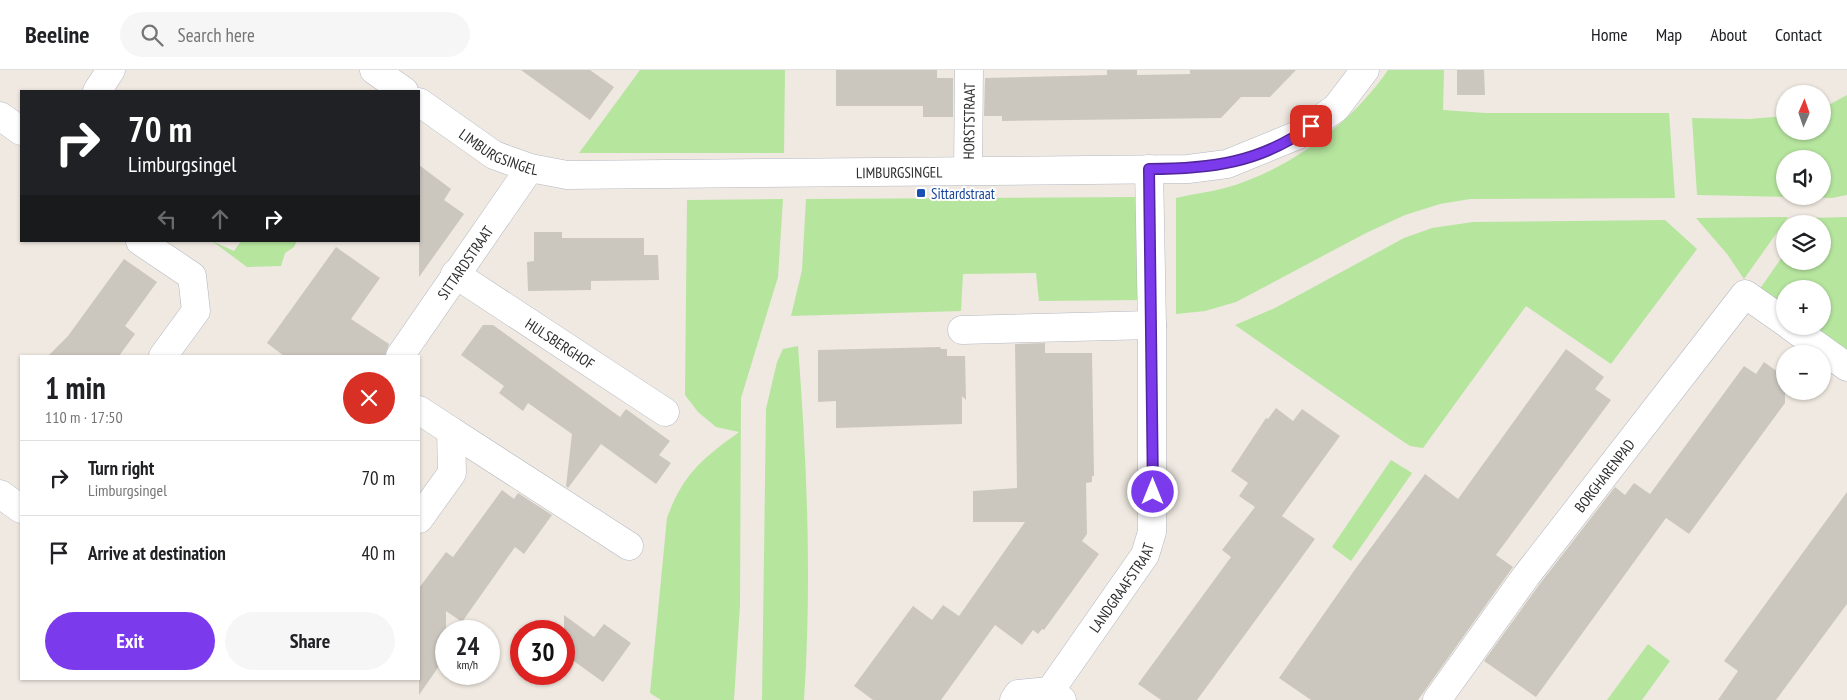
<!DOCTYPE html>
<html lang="en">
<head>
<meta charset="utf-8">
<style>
  :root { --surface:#fff; --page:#f6f6f6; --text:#202124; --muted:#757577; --line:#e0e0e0; --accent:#7c3aed }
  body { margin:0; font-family:"PT Sans Narrow",sans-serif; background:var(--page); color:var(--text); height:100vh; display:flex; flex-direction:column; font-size:19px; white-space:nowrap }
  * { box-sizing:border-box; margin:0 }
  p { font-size:16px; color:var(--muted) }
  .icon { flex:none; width:28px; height:28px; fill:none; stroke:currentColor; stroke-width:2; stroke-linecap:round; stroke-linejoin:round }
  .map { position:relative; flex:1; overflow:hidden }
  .panel { position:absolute; left:20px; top:285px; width:400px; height:325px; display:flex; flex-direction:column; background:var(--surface); border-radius:0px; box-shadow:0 1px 4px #0004 }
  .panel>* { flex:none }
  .banner { position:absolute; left:20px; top:20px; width:400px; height:152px; border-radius:0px; box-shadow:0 1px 4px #0004; background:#202124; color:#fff; overflow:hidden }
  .needle { width:32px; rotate:2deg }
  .tools { position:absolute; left:1776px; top:15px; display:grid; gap:10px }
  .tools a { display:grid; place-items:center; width:55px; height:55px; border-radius:50%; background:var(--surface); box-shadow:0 1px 4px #0004; font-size:25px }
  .speed { position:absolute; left:435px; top:550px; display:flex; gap:10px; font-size:25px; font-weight:700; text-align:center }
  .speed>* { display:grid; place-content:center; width:65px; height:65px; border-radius:50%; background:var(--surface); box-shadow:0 1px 4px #0004; line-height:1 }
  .speed small { font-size:12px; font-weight:400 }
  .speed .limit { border:8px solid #d22; background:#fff; color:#111 }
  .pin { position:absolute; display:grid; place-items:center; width:42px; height:42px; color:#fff; margin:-21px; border-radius:10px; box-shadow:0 2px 8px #0006 }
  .me { position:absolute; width:55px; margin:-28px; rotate:0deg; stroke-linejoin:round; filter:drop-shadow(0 0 4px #0008) }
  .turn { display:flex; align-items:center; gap:18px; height:105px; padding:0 25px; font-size:22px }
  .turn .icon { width:65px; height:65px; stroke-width:2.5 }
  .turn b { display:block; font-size:35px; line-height:42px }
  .lanes { display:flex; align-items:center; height:48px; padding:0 25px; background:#0003; justify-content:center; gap:25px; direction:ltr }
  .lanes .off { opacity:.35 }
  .round { display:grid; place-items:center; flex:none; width:52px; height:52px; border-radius:26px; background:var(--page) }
  .head { display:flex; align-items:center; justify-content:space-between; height:85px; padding:0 25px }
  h1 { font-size:30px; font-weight:600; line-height:38px }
  .primary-button { display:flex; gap:10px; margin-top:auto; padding:10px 25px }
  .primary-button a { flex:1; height:58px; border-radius:30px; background:var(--accent); color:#fff; font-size:20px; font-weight:600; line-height:58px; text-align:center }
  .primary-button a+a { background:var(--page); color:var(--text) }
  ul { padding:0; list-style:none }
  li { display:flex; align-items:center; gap:15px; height:75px; padding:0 25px; border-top:1px solid var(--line) }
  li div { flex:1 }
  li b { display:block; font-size:19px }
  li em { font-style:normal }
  header { display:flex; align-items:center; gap:30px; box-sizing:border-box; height:70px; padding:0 25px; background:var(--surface); border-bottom:1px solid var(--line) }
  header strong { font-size:24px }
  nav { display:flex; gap:28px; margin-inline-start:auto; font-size:18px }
  .search { width:350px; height:45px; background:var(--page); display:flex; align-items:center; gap:12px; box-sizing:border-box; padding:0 18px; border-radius:28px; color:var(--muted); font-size:19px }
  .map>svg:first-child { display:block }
</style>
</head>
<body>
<header>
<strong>Beeline</strong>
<div class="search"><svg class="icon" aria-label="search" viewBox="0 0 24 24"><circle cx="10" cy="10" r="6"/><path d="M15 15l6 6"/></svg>Search here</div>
<nav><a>Home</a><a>Map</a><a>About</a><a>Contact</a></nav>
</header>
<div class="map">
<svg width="1847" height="630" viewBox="0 0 1847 630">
  <rect width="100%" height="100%" fill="#efe9e1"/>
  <g fill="#b6e59e" fill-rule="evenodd">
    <path d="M 640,0 L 785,0 L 784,83 L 579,83 Z"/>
    <path d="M 1388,0 L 1444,0 L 1443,40 L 1485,43 L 1669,43 L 1675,128 L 1470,129 L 1440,134 L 1405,145 L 1366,163 L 1236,232 L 1205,241 L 1176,244 L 1176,128 C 1193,124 1210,122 1225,118 C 1289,100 1351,54 1388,0 Z"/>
    <path d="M 1847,25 L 1847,125 L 1832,128 L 1697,125 L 1692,48 L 1749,49 L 1785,46 L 1785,61 L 1822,61 L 1823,38 ZM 1785,89 L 1822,89 L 1822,126 L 1785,126 Z"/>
    <path d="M 1142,127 L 1142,230 L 1039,231 L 1036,203 L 963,204 L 961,241 L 791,246 L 802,200 L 806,129 Z"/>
    <path d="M 783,129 L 778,207 L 741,328 L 740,534 L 734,630 L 661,630 L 650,623 L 667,448 C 683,404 702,389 739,362 L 716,357 L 698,342 L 685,325 L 687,130 Z"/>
    <path d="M 1788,147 L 1744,209 L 1727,184 L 1696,148 Z"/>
    <path d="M 1847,147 L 1847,283 L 1810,256 L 1822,256 L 1822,219 L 1785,219 L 1785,238 L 1759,220 L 1785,183 L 1785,191 L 1822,191 L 1822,154 L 1805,154 L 1809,148 Z"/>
    <path d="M 1665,150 L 1697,179 L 1611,294 L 1526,236 L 1423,378 L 1410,376 L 1395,366 L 1235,255 L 1275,238 L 1404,168 L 1432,158 L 1473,152 Z"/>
    <path d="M 212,171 L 234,181 L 241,171 L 297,171 L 294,177 L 285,183 L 281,196 L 247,197 Z"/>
    <path d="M 798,276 C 807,394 812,511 804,630 L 762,630 L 766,339 L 777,292 L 783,279 Z"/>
    <path d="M 1391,390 L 1412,403 L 1351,491 L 1332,477 Z"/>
    <path d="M 1648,574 L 1670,591 L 1642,630 L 1607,630 Z"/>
  </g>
  <g fill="#cbc7bf">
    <path d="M 521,0 L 590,0 L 614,17 L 590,50 Z"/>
    <path d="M 836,0 L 937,0 L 937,8 L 953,8 L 953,47 L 923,47 L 923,36 L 836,36 Z"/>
    <path d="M 1107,0 L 1137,0 L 1137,5 L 1190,4 L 1190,0 L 1296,0 L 1270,27 L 1241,27 L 1221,48 L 1002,51 L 1002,46 L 984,46 L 985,8 L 1107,5 Z"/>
    <path d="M 1457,0 L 1484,0 L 1485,25 L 1457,25 Z"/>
    <path d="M 419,95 L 451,119 L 444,130 L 464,144 L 419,207 Z"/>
    <path d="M 534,162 L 562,162 L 562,168 L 644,168 L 644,185 L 658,185 L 659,210 L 591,211 L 591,220 L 528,221 L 527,192 L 534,191 Z"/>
    <path d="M 336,177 L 380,208 L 351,249 L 389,274 L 385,286 L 284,286 L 267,273 Z"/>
    <path d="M 124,189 L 157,212 L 125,256 L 135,264 L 119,286 L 48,286 L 68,266 Z"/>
    <path d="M 483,255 L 493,255 L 620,347 L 626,339 L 670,371 L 659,385 L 671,393 L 656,414 L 601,374 L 568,418 L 566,416 L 572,364 L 528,333 L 523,341 L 499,323 L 504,316 L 461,285 Z"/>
    <path d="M 1045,273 L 1045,283 L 1092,283 L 1094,406 L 1092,406 L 1092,412 L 1086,413 L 1087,464 L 1082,471 L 1099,484 L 1044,560 L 1042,559 L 1038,564 L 1033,560 L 1022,575 L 995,555 L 941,630 L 873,630 L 854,616 L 913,536 L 932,550 L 943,535 L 959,546 L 1025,452 L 973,452 L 973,421 L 1017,418 L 1015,274 Z"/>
    <path d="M 940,277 L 941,279 L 947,279 L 947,286 L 965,286 L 966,330 L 962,326 L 962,354 L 836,358 L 836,331 L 818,332 L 818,280 Z"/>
    <path d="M 1566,279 L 1604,307 L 1595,319 L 1611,330 L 1496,485 L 1513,497 L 1418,630 L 1311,630 L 1279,608 L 1356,498 L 1425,404 L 1458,429 Z"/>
    <path d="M 1764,292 L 1785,307 L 1785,333 L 1689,464 L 1666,448 L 1536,627 L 1484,591 L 1539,515 L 1615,417 L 1625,425 L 1634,413 L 1650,424 L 1744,296 L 1756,304 Z"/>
    <path d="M 1276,338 L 1293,351 L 1302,339 L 1340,366 L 1282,446 L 1315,469 L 1197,630 L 1161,630 L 1138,614 L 1231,487 L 1222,480 L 1255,437 L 1239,426 L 1248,413 L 1231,401 L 1266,348 L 1268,349 Z"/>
    <path d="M 502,420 L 514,429 L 518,423 L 552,445 L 524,484 L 515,477 L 462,552 L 446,541 L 446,586 L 419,625 L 419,518 L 446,482 L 453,487 Z"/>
    <path d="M 1847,422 L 1847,534 L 1776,630 L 1718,630 L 1738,601 L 1724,591 Z"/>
    <path d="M 564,545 L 594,567 L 604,554 L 631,573 L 603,612 L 564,584 Z"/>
  </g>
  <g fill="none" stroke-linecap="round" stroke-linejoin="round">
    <g stroke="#b4b7c1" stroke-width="29">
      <g id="minor">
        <path d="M 374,0 L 404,21"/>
        <path d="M 97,21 L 111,0"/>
        <path id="s1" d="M 419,32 L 494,85 L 530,98 L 567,105 L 1188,99 L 1227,94 L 1298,65 L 1336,38 L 1365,0"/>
        <path d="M 0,46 L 21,61"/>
        <path id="s2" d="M 968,101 L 969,0"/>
        <path d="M 140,171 L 192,206 L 196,241 L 163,286"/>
        <path id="s3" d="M 455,204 L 665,342"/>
        <path d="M 1790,256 L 1847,297"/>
        <path d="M 962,260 L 1152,255"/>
        <path id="s4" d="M 400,286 L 530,98"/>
        <path d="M 419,340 L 451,361 L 452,403 L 419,449"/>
        <path d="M 451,361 L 629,476"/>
        <path d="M 0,424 L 21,439"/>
        <path id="s5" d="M 1050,621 L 1145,485 L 1152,462 L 1152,255 L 1149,99"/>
        <path d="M 1014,630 L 1018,624 L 1050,621 L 1062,630"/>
        <path id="s6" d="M 1437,630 L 1526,506 L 1745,224 L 1785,252"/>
      </g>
    </g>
    <use href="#minor" stroke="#fff" stroke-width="28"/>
  </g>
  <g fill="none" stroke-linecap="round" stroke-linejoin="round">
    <g stroke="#51269a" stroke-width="12">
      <path id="route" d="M 1153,422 L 1149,99 C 1210,99 1260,93 1311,56"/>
    </g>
    <use href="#route" stroke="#7c3aed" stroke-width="9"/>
  </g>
  <rect fill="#1a4fb4" stroke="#fff" stroke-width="2" x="916" y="118" width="10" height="10" rx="2.5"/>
  <g text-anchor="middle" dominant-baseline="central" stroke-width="4" stroke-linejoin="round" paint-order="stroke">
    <g font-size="15" fill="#2e2e2e" stroke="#fff">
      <text stroke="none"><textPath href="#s2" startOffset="50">HORSTSTRAAT</textPath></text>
      <text stroke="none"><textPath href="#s1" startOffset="95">LIMBURGSINGEL</textPath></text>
      <text stroke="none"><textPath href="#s1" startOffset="500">LIMBURGSINGEL</textPath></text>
      <text stroke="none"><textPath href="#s4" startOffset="114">SITTARDSTRAAT</textPath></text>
      <text stroke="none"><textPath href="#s3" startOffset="126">HULSBERGHOF</textPath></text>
      <text stroke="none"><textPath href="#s6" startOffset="280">BORGHARENPAD</textPath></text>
      <text stroke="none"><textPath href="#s5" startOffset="126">LANDGRAAFSTRAAT</textPath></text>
    </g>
    <g font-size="15" fill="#164399" stroke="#fff" text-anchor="start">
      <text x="931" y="123">Sittardstraat</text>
    </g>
  </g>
</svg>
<div class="tools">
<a><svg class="needle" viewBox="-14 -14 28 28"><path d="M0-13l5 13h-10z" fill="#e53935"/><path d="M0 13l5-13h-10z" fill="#757577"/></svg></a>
<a><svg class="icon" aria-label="sound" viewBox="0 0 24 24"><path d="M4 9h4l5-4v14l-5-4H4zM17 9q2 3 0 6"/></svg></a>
<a><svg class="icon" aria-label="layers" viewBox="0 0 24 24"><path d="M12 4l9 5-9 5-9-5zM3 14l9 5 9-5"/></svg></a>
<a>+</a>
<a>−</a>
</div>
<div class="speed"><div>24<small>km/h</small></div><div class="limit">30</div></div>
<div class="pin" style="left:1311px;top:56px;background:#d93025"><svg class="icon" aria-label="arrive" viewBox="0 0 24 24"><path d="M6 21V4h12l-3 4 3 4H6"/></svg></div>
<svg class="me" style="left:1153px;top:422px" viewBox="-20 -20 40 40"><circle r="17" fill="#7c3aed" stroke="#fff" stroke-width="3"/><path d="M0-11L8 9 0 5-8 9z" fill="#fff"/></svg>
<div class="banner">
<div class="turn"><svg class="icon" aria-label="right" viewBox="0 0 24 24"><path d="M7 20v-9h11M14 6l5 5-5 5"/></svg><div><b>70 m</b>Limburgsingel</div></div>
<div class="lanes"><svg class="icon off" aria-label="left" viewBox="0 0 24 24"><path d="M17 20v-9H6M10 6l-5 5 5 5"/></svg><svg class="icon off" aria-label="ahead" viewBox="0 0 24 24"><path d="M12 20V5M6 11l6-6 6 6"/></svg><svg class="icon" aria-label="right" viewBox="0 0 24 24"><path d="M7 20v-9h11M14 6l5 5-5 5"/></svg></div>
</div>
<section class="panel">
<div class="head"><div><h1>1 min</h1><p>110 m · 17:50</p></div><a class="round" style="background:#d93025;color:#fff"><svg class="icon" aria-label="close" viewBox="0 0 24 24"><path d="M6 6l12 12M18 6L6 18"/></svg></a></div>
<ul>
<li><svg class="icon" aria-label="right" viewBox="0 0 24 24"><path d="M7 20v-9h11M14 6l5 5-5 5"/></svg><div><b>Turn right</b><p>Limburgsingel</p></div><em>70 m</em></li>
<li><svg class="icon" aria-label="arrive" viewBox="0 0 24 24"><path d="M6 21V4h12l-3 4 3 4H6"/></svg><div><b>Arrive at destination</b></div><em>40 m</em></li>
</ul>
<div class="primary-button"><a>Exit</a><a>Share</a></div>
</section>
</div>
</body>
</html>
